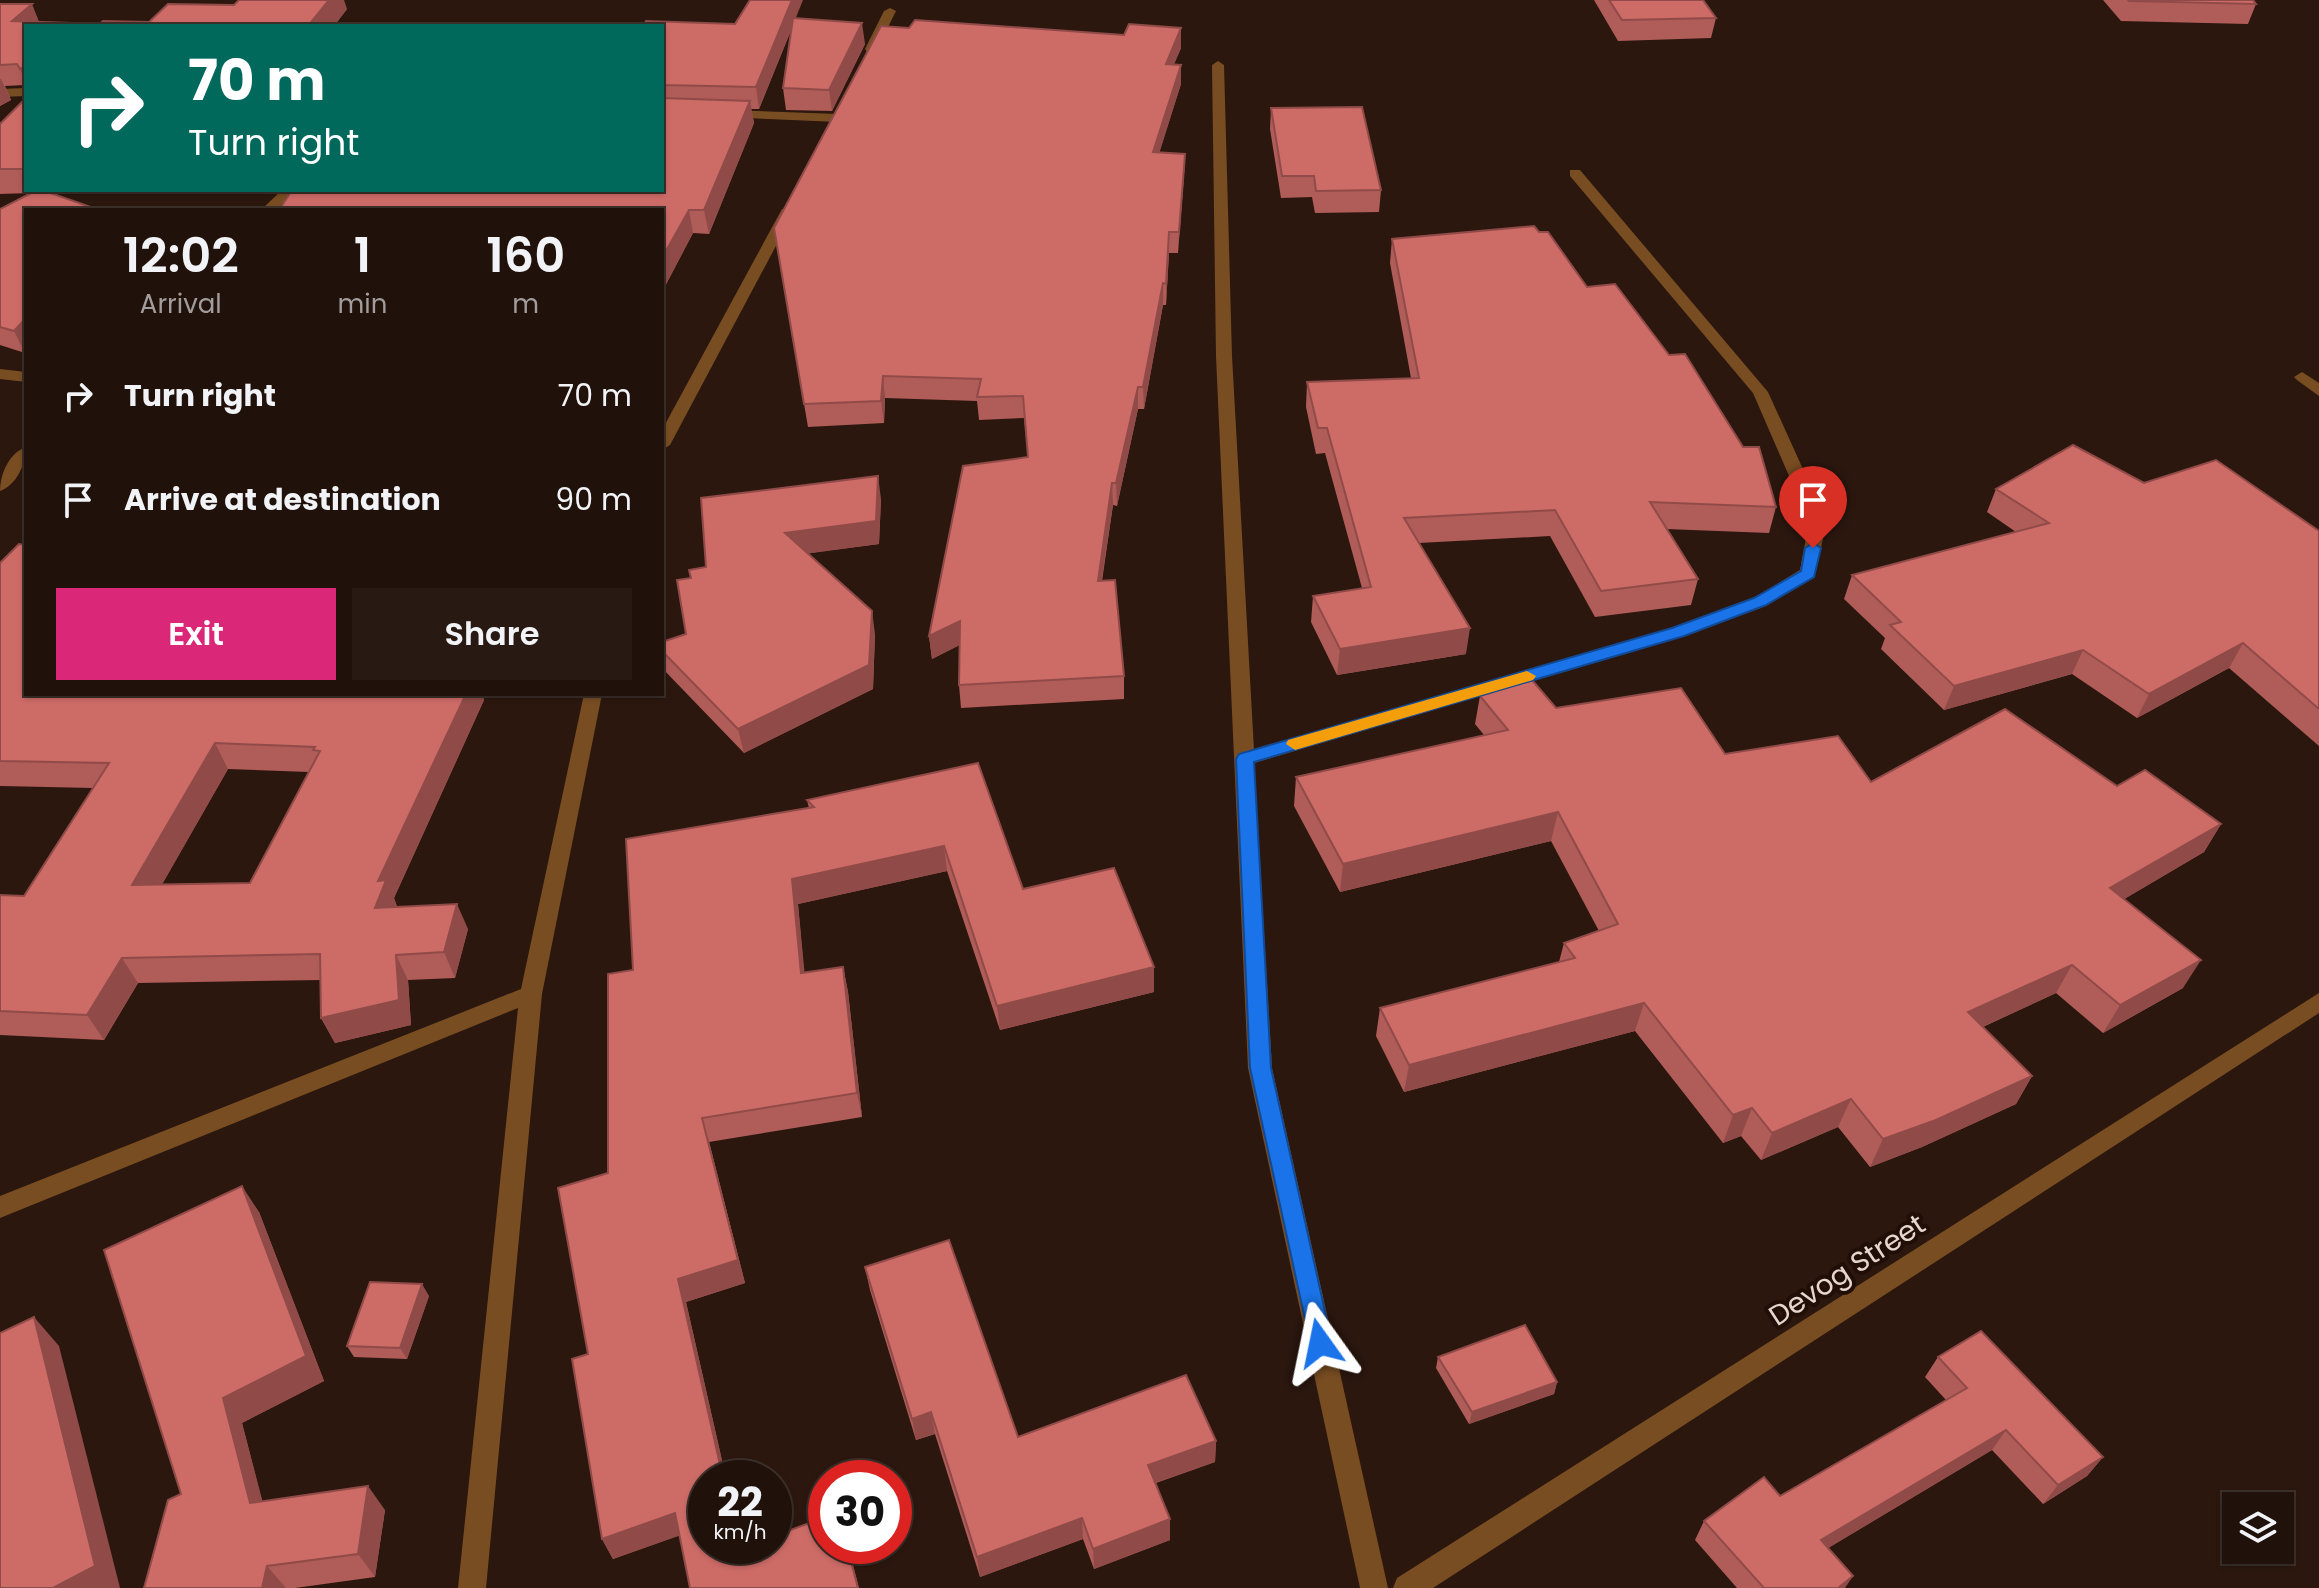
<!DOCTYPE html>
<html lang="en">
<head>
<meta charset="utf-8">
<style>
  :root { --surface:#20110a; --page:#281a13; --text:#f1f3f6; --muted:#a29d9c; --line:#3d312b; --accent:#db2777 }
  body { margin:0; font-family:Poppins,sans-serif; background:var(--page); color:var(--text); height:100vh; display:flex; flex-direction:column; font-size:30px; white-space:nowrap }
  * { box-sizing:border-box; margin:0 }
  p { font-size:26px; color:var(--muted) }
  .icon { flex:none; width:44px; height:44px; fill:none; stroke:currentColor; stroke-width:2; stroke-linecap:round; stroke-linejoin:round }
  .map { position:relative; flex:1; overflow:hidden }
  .details { position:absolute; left:24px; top:208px; width:640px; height:488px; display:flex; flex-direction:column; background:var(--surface); border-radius:0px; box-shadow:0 2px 6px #0004,0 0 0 2px var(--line) }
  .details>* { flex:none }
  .guide { position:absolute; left:24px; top:24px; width:640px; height:168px; border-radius:0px; box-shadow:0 2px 6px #0004,0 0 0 2px var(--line); background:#00695c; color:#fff; overflow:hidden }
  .tools { position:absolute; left:2222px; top:1492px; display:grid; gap:16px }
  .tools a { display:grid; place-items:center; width:72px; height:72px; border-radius:0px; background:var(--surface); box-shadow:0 2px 6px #0004,0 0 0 2px var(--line); font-size:40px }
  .speed { position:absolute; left:688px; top:1460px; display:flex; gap:16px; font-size:40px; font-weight:700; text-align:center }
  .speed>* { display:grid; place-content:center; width:104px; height:104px; border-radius:50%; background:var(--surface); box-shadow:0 2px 6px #0004,0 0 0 2px var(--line); line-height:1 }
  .speed small { font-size:20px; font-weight:400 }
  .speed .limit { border:12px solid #d22; background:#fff; color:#111 }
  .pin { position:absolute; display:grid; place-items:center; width:68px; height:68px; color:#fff; margin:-82px -34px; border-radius:50% 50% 50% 0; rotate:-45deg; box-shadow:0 0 8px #0007 }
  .pin .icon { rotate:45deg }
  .me { position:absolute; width:88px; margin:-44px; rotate:348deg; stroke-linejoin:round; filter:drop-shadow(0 0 6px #0008) }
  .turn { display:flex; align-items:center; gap:28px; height:168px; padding:0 32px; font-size:36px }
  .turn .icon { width:104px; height:104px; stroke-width:2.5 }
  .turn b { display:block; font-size:56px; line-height:68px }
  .eta { display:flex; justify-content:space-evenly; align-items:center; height:136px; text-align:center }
  .eta b { font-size:48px; font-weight:600; line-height:56px }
  .button { display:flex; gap:16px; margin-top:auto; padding:16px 32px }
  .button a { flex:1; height:92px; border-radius:0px; background:var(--accent); color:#fff; font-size:32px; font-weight:600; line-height:92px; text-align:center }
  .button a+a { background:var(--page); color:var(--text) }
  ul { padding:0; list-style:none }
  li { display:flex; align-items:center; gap:24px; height:104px; padding:0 32px }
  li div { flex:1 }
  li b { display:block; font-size:30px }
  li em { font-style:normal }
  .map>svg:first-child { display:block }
</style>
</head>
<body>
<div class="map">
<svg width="2319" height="1588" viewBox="0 0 2319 1588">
  <rect width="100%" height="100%" fill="#2b170e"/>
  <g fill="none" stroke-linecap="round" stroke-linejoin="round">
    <g fill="#794d22" fill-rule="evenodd">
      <path d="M 890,8 L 896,11 L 877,49 L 867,52 L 865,49 L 884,11 Z"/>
      <path d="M 1218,61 L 1224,65 L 1232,356 L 1254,750 L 1672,628 L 1754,598 L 1800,570 L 1809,522 L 1753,393 L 1570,176 L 1570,170 L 1580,170 L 1768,392 L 1827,522 L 1814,577 L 1766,606 L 1684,636 L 1254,763 L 1272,1068 L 1388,1588 L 1360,1588 L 1248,1068 L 1216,356 L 1212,65 Z"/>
      <path d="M 26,88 L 26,96 L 0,97 L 0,89 Z"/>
      <path d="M 726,110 L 838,114 L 844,118 L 838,122 L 722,117 L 720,114 Z"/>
      <path d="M 282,190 L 297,190 L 276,210 L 261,210 Z"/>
      <path d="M 782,209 L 794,212 L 670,445 L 662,450 L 662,430 Z"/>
      <path d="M 0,369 L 26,372 L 26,382 L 0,379 Z"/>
      <path d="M 2302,372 L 2319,383 L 2319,396 L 2297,380 L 2294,377 Z"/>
      <path d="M 26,447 C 26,463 17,485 0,491 C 0,474 9,453 26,447 Z"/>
      <path d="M 584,694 L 602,694 L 542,994 L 486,1588 L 458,1588 L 518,1008 L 0,1218 L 0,1196 L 521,989 Z"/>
    </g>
    <path fill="#794d22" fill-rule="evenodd" d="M 2319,993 L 2319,1013 L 1433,1588 L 1393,1588 L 1397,1578 Z"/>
  </g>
  <g fill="#b05c59" fill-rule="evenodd">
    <path d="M 1594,0 L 1703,0 L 1716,18 L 1711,38 L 1618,41 Z"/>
    <path d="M 2103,0 L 2253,0 L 2256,4 L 2248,24 L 2121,21 Z"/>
    <path d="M 0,4 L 40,22 L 101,24 L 149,22 L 347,9 L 334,26 L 26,26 L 26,85 L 5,86 L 11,100 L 0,106 Z"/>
    <path d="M 796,18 L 865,44 L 832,111 L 786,110 L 783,88 L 792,28 L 759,109 L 751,109 L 754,123 L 709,234 L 693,233 L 662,292 L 662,26 L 735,24 Z"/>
    <path d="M 909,28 L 1124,35 L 1181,28 L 1181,48 L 1174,64 L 1181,65 L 1181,84 L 1159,153 L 1185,154 L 1184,175 L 1178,253 L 1169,253 L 1166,305 L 1163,305 L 1144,409 L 1138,409 L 1117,506 L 1113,505 L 1102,581 L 1124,676 L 1124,699 L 961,708 L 959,685 L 959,645 L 932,659 L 929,636 L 1028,458 L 1024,418 L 979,420 L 977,401 L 885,398 L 884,423 L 808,427 L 774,228 Z"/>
    <path d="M 26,98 L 26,190 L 161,190 L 159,193 L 52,193 L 26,210 L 26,352 L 25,353 L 0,345 L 0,209 L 30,193 L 0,194 L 0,124 Z"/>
    <path d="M 1271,108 L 1381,190 L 1379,212 L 1315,213 L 1312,197 L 1281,198 L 1270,129 Z"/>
    <path d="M 1539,232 L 1776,507 L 1769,533 L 1666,529 L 1698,579 L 1691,605 L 1595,617 L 1550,536 L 1419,543 L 1466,654 L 1337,675 L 1311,622 L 1313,596 L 1362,588 L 1325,453 L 1316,454 L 1306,407 L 1307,382 L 1411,378 L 1390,263 L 1392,239 Z"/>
    <path d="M 2144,483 L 2319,531 L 2319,746 L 2229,668 L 2137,718 L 2072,674 L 1944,710 L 1881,649 L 1885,638 L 1844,599 L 1852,575 L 2016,532 L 1987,512 L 1996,489 Z"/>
    <path d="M 881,499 L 879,544 L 809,553 L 875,634 L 873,689 L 744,753 L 662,668 L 662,642 L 686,634 L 691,578 L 706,567 Z"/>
    <path d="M 0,563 L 26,694 L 482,694 L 484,700 L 394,898 L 397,907 L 468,929 L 455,978 L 408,980 L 411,1025 L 335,1043 L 321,1018 L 321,980 L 138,983 L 104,1040 L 0,1035 L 0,895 L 24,896 L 93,788 L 0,786 ZM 228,769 L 309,772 L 250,883 L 162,884 Z"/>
    <path d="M 1480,696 L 1556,708 L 1725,754 L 1871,782 L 2117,786 L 2221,824 L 2204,852 L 2124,899 L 2183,988 L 2103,1033 L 2056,993 L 1983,1027 L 2032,1076 L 2016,1104 L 1922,1147 L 1870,1167 L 1838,1127 L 1761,1160 L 1741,1136 L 1723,1143 L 1635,1031 L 1404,1092 L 1376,1036 L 1380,1008 L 1559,962 L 1564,943 L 1599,931 L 1551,841 L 1340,892 L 1294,806 L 1296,777 L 1484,735 L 1475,724 Z"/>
    <path d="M 978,763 L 1023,889 L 1114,868 L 1154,967 L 1154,992 L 1000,1030 L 947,871 L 798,904 L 804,973 L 843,967 L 848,992 L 862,1117 L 709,1142 L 745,1283 L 686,1302 L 726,1478 L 706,1478 L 706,1546 L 742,1546 L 742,1547 L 745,1546 L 774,1546 L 774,1536 L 826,1517 L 826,1546 L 848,1546 L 859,1588 L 690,1588 L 680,1535 L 613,1559 L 602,1539 L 572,1359 L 588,1354 L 558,1188 L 608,1173 L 608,974 L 633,970 L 626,839 L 809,808 L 807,800 Z"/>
    <path d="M 259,1212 L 324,1381 L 242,1423 L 262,1501 L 385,1510 L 375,1577 L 295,1588 L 144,1588 L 181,1494 Z"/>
    <path d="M 865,1267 L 1018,1437 L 1216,1441 L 1215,1462 L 1156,1483 L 1170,1540 L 1094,1569 L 1083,1539 L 980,1577 L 935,1434 L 916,1440 L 870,1290 Z"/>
    <path d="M 429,1296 L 407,1359 L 354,1357 L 347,1346 Z"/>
    <path d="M 1438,1357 L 1557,1382 L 1554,1394 L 1469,1424 L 1436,1368 Z"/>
    <path d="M 1938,1357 L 2103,1457 L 2087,1476 L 2043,1504 L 1992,1450 L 1828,1548 L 1845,1588 L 1737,1588 L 1695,1540 L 1704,1521 L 1780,1496 L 1946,1400 L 1925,1377 Z"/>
  </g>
  <g fill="#904b48">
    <path d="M 329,0 L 344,0 L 347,9 L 334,26 L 308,26 Z"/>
    <path d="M 792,0 L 803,0 L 759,109 L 756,87 Z"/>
    <path d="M 32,4 L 40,24 L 12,21 Z"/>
    <path d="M 862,23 L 865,44 L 832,111 L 829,90 Z"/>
    <path d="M 1181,28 L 1181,48 L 1166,83 L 1166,64 Z"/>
    <path d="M 26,65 L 26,83 L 20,69 Z"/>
    <path d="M 1181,65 L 1181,84 L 1153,173 L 1153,152 Z"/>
    <path d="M 0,79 L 1,79 L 11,100 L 0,106 Z"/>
    <path d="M 750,101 L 754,123 L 709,234 L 704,210 Z"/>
    <path d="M 1185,154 L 1184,175 L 1178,253 L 1179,232 Z"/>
    <path d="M 689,210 L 693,233 L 662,292 L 662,258 Z"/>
    <path d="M 1169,232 L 1169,253 L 1166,305 L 1166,284 Z"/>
    <path d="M 1163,283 L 1163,305 L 1144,409 L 1143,387 Z"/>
    <path d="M 26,318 L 26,352 L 25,353 L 14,331 Z"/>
    <path d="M 883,376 L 885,398 L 884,423 L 881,401 Z"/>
    <path d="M 1138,387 L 1138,409 L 1117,506 L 1116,483 Z"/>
    <path d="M 878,476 L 881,499 L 879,544 L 790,556 L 785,533 Z"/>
    <path d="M 1112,483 L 1113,505 L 1098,604 L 1098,581 Z"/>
    <path d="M 872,611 L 875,634 L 873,689 L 744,753 L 738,729 Z"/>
    <path d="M 960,621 L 962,644 L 932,659 L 929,636 Z"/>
    <path d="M 1470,628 L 1466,654 L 1337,675 L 1340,649 Z"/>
    <path d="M 2243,643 L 2229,668 L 2137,718 L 2149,694 Z"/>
    <path d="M 2083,650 L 2072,674 L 1944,710 L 1954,686 Z"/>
    <path d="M 466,694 L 482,694 L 484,700 L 394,898 L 397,906 L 387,934 L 375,908 L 378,881 Z"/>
    <path d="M 215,743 L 228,769 L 147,911 L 132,885 Z"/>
    <path d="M 1558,812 L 1551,841 L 1340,892 L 1343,864 Z"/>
    <path d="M 2221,824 L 2204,852 L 2094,917 L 2110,888 Z"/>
    <path d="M 944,846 L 947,871 L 798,904 L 807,998 L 801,973 L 792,879 Z"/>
    <path d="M 457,904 L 468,929 L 455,978 L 444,952 Z"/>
    <path d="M 396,955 L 408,980 L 411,1025 L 335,1043 L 321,1018 Z"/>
    <path d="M 122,958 L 138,983 L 104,1040 L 87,1015 Z"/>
    <path d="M 2201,960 L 2183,988 L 2103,1033 L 2120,1005 Z"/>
    <path d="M 2072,965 L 2056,993 L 1954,1040 L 1968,1012 Z"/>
    <path d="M 843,967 L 848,992 L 862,1117 L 857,1093 Z"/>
    <path d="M 1154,967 L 1154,992 L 1000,1030 L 997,1006 Z"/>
    <path d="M 1644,1003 L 1635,1031 L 1404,1092 L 1409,1065 Z"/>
    <path d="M 2032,1076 L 2016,1104 L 1922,1147 L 1870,1167 L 1883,1139 Z"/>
    <path d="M 1851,1099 L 1838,1127 L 1761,1160 L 1772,1133 Z"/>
    <path d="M 1752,1108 L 1741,1136 L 1723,1143 L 1733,1115 Z"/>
    <path d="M 702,1118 L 709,1142 L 745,1283 L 686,1302 L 726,1478 L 723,1478 L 678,1279 Z"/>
    <path d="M 242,1186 L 259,1212 L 324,1381 L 242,1423 L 269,1526 L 250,1503 L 223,1398 Z"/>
    <path d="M 422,1284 L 429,1296 L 407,1359 L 400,1348 Z"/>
    <path d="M 34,1317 L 59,1346 L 120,1588 L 53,1588 Z"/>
    <path d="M 1557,1382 L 1554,1394 L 1469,1424 L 1472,1412 Z"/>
    <path d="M 931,1412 L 935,1434 L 916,1440 L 912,1419 Z"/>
    <path d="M 2006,1430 L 1992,1450 L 1810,1559 L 1821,1540 Z"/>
    <path d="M 1216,1441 L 1215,1462 L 1149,1485 L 1148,1465 Z"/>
    <path d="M 2103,1457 L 2087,1476 L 2043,1504 L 2058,1485 Z"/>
    <path d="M 368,1486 L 385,1510 L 375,1577 L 358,1554 Z"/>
    <path d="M 675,1513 L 684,1534 L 613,1559 L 602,1539 Z"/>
    <path d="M 1082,1518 L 1083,1539 L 980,1577 L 977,1557 Z"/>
    <path d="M 1170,1519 L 1170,1540 L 1094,1569 L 1093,1549 Z"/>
    <path d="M 267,1566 L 286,1588 L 262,1588 Z"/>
    <path d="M 1853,1576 L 1845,1588 L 1838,1588 Z"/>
  </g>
  <g fill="#cd6b67" stroke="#904b48" stroke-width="2" fill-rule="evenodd">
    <path d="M 239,0 L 329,0 L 308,26 L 98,26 L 103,21 L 149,22 L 168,4 L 234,5 Z"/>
    <path d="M 750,0 L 792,0 L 756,87 L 662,85 L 662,26 L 643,26 L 646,21 L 735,24 Z"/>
    <path d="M 1609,0 L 1703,0 L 1716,18 L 1622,20 Z"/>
    <path d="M 2128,0 L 2253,0 L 2256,4 L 2129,1 Z"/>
    <path d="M 0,4 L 32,4 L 12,21 L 102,24 L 97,26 L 26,26 L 26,65 L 20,69 L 17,64 L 0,65 Z"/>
    <path d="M 793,18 L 862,23 L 829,90 L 783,88 Z"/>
    <path d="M 915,20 L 1124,35 L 1129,24 L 1181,28 L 1166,64 L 1181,65 L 1153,152 L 1185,154 L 1179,232 L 1169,232 L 1166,284 L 1163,283 L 1143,387 L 1138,387 L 1116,483 L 1112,483 L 1098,581 L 1115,580 L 1124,676 L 959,685 L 960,621 L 929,636 L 963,466 L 1028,457 L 1023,396 L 977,397 L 981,379 L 883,376 L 881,401 L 804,404 L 774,228 L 881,26 L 909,28 Z"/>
    <path d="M 26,98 L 26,169 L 0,169 L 0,124 Z"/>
    <path d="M 662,98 L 750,101 L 704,210 L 689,210 L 662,258 L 662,210 L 279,210 L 292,190 L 662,190 Z"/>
    <path d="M 1362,107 L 1381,190 L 1316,191 L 1314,176 L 1282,176 L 1271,108 Z"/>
    <path d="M 37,190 L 42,190 L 99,210 L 26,210 L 26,318 L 14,331 L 0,327 L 0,209 Z"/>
    <path d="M 1534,226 L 1539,232 L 1548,232 L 1587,287 L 1615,284 L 1669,355 L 1685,354 L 1743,447 L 1759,447 L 1776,507 L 1650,502 L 1698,579 L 1601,591 L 1555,510 L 1404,518 L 1470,628 L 1340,649 L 1313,596 L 1371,587 L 1327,428 L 1318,428 L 1307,382 L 1419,378 L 1392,239 Z"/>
    <path d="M 2073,445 L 2144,483 L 2216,460 L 2319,531 L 2319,709 L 2243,643 L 2149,694 L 2083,650 L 1954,686 L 1890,625 L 1901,622 L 1852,575 L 2049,523 L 1996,489 Z"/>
    <path d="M 878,476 L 876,521 L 785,533 L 872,611 L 869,665 L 738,729 L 662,651 L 662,642 L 686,634 L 677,580 L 691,578 L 689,570 L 706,567 L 701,498 Z"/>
    <path d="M 19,544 L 26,545 L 26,694 L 466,694 L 378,881 L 386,880 L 375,908 L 457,904 L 444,952 L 396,955 L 399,1000 L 321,1018 L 320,954 L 122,958 L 87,1015 L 0,1011 L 0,895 L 24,896 L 109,763 L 0,761 L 0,563 ZM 215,743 L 315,747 L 313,750 L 320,751 L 250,883 L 132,885 Z"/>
    <path d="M 1532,680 L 1556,708 L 1681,688 L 1725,754 L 1838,736 L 1871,782 L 2005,709 L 2117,786 L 2145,770 L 2221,824 L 2110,888 L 2201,960 L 2120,1005 L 2072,965 L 1968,1012 L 2032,1076 L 1936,1120 L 1883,1139 L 1851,1099 L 1772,1133 L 1752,1108 L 1733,1115 L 1644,1003 L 1409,1065 L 1380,1008 L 1575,958 L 1564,943 L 1618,924 L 1558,812 L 1343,864 L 1296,777 L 1508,730 L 1480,696 Z"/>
    <path d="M 978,763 L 1023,889 L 1114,868 L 1154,967 L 997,1006 L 944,846 L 792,879 L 801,973 L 843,967 L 857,1093 L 702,1118 L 738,1260 L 678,1279 L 723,1478 L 706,1478 L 706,1546 L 738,1546 L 739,1548 L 745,1546 L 774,1546 L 774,1536 L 826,1517 L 826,1546 L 847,1546 L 858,1588 L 690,1588 L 675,1513 L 602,1539 L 572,1359 L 588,1354 L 558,1188 L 608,1173 L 608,974 L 633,970 L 626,839 L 814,807 L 807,800 Z"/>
    <path d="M 242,1186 L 306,1356 L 223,1398 L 250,1503 L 368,1486 L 358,1554 L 267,1566 L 262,1588 L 144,1588 L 168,1500 L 181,1494 L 104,1250 Z"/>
    <path d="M 949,1240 L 1018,1437 L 1186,1375 L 1216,1441 L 1148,1465 L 1170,1519 L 1093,1549 L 1082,1518 L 977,1557 L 931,1412 L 912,1419 L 865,1267 Z"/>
    <path d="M 370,1282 L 422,1284 L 400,1348 L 347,1346 Z"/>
    <path d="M 34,1317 L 95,1566 L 53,1588 L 0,1588 L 0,1333 Z"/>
    <path d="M 1525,1325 L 1557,1382 L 1472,1412 L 1438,1357 Z"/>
    <path d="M 1981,1331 L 2103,1457 L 2058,1485 L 2006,1430 L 1821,1540 L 1853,1576 L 1838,1588 L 1764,1588 L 1704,1521 L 1764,1477 L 1780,1496 L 1967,1388 L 1938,1357 Z"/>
  </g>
  <path fill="#1a73e8" stroke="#114b97" stroke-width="2" d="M 1813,543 L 1821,548 L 1814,577 L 1766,605 L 1684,636 L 1254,762 L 1271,1068 L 1332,1343 L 1329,1351 L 1320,1354 L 1312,1351 L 1250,1068 L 1236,759 L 1239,754 L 1672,628 L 1754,598 L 1801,571 L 1805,548 Z"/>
  <path fill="#f59e0b" d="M 1527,671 L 1536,676 L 1533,680 L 1295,750 L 1286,744 L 1288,740 Z"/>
  <g text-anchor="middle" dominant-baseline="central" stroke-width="8" stroke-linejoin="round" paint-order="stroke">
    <g font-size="28" fill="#e5d7d0" stroke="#210e06">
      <text transform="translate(1847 1270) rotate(-33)">Devog Street</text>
    </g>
  </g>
</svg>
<div class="tools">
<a><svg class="icon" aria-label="layers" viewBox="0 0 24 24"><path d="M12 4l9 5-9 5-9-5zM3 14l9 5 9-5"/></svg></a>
</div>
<div class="speed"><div>22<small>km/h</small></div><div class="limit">30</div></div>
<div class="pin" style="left:1813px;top:548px;background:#d93025"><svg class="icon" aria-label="arrive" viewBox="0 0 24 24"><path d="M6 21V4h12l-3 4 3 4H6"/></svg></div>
<svg class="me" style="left:1320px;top:1343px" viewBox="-20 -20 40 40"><path d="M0-17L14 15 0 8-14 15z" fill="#1a73e8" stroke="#fff" stroke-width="4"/></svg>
<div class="guide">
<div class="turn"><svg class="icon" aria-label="right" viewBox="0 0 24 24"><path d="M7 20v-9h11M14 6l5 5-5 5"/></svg><div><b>70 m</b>Turn right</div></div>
</div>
<section class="details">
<div class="eta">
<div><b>12:02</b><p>Arrival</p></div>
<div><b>1</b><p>min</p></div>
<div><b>160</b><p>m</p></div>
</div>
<ul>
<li><svg class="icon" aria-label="right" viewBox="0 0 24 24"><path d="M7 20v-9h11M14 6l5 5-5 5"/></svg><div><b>Turn right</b></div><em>70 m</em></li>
<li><svg class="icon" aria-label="arrive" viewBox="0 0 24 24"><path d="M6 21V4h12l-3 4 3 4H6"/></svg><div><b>Arrive at destination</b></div><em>90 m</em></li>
</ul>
<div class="button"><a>Exit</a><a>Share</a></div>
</section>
</div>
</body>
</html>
